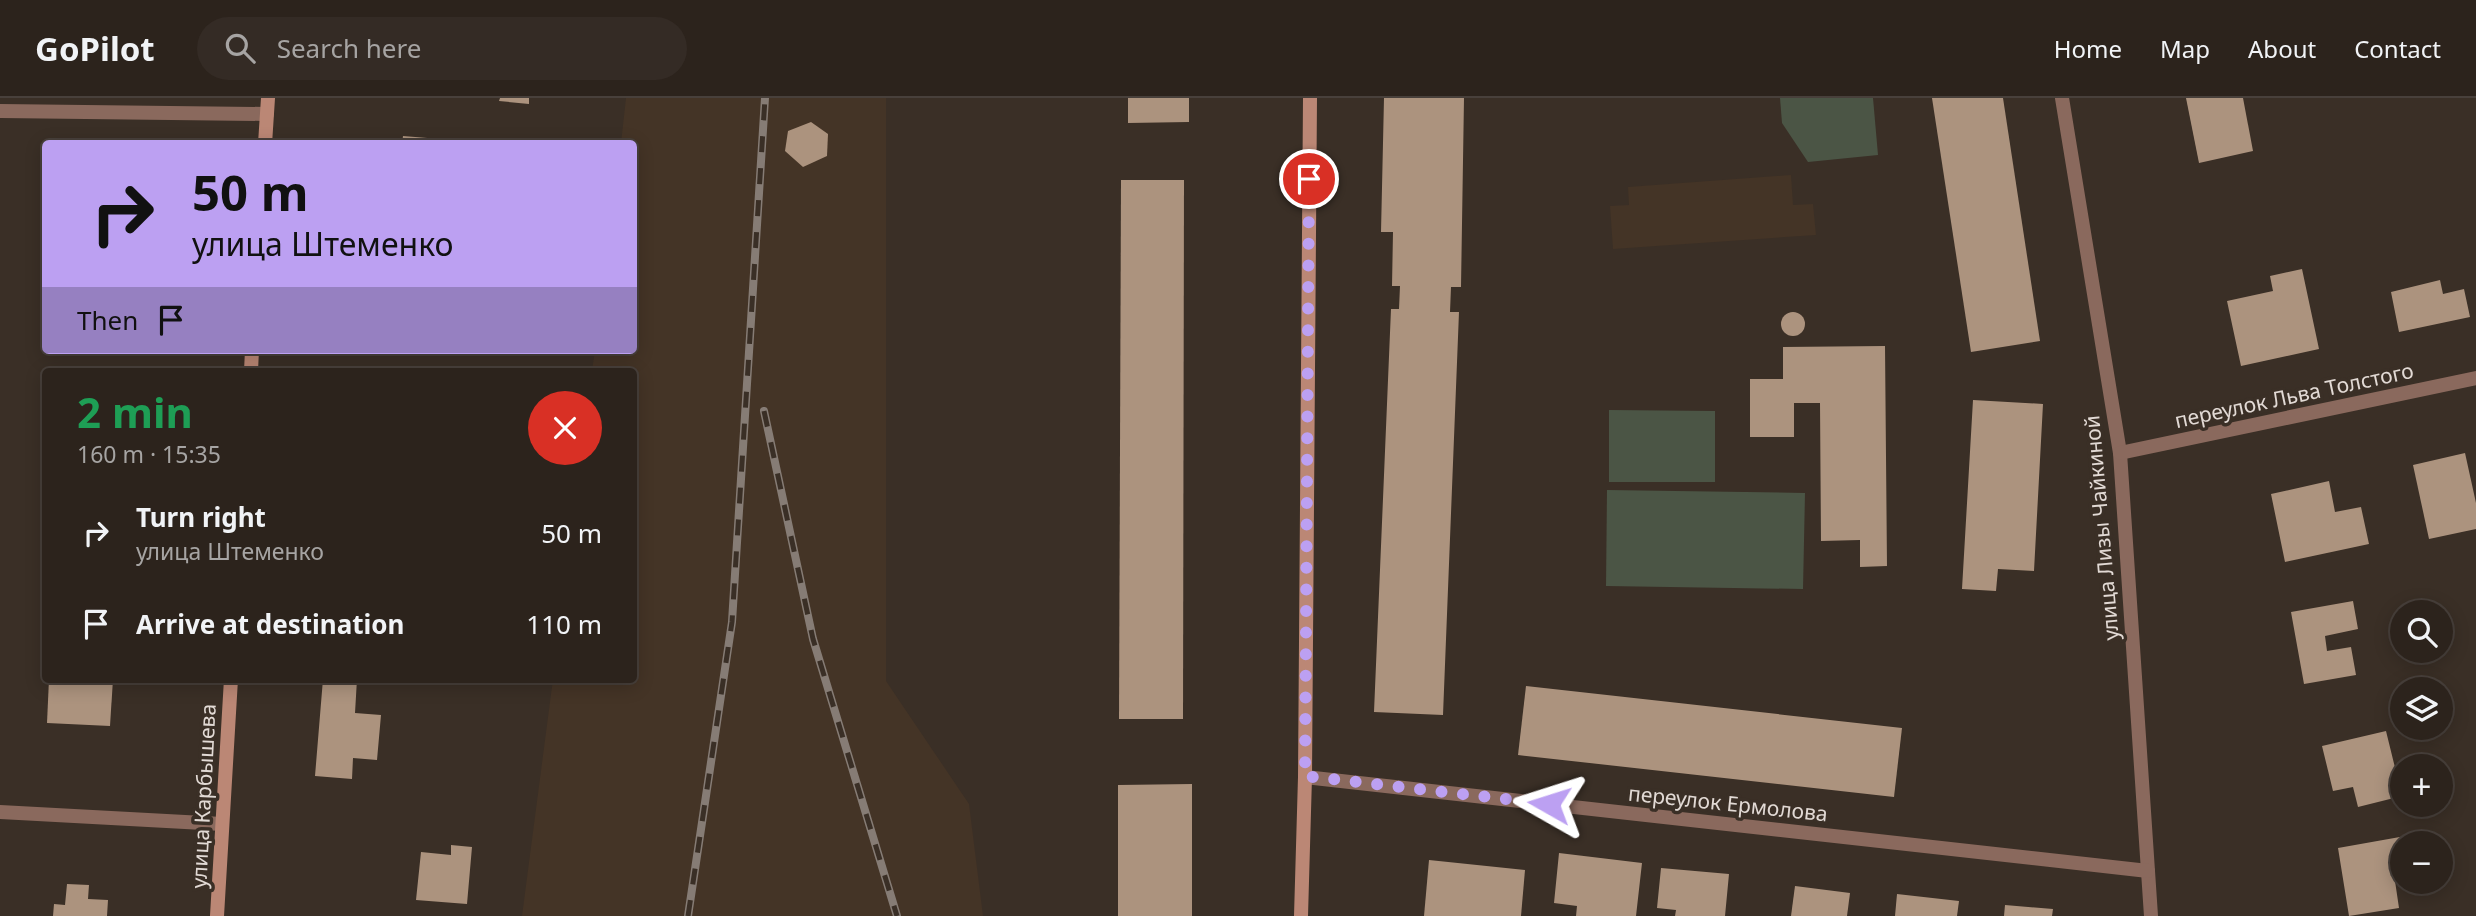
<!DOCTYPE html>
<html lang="en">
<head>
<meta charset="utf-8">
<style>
  :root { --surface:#2c231c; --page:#342b25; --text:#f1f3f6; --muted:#a6a4a3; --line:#48403b }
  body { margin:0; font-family:"Noto Sans",sans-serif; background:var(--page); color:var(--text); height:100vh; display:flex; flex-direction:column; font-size:26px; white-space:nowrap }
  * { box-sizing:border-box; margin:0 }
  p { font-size:23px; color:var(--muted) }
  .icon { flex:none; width:38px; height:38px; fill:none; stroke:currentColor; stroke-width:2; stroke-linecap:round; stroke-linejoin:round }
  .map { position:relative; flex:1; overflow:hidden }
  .side { position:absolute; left:42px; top:270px; width:595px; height:315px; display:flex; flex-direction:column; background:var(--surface); border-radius:7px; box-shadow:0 4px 18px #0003,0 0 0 2px var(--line) }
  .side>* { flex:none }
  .top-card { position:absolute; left:42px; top:42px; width:595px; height:214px; border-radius:7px; box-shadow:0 4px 18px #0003,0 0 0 2px var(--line); background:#bca0f2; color:#111; overflow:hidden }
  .fabs { position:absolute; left:2390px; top:502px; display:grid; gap:14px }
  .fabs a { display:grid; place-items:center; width:63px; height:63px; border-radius:50%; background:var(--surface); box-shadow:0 4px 18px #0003,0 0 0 2px var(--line); font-size:35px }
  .pin { position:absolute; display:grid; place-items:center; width:60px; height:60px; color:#fff; margin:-30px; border:4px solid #fff; border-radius:50%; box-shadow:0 2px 7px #0007 }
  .me { position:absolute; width:77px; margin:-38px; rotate:276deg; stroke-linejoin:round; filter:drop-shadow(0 0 5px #0008) }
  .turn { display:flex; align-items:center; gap:24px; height:147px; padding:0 35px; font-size:32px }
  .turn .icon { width:91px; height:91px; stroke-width:2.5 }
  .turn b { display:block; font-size:49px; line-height:60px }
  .then { display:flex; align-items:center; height:66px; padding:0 35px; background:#0003; gap:14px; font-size:26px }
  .round { display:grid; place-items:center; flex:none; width:74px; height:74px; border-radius:37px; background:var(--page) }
  .overview { display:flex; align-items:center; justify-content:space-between; height:119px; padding:0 35px }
  h1 { font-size:42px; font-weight:700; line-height:52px; color:#1e9e55 }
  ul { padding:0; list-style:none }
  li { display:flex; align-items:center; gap:21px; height:91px; padding:0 35px }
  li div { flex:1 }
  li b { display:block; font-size:26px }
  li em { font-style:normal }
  header { display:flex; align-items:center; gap:42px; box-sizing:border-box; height:98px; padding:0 35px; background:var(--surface); border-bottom:2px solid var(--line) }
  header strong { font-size:33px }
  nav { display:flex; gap:38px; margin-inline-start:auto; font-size:24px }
  .search { width:490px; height:63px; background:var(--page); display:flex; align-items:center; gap:18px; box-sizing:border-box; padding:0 24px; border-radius:38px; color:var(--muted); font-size:26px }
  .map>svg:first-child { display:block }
</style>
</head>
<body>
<header>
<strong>GoPilot</strong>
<div class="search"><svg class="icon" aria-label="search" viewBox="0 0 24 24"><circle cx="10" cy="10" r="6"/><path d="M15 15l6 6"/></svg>Search here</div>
<nav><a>Home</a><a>Map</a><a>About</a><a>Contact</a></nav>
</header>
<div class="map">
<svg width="2476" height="818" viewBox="0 0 2476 818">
  <rect width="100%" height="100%" fill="#3a2f26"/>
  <g fill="#443426">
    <path d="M 626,0 L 886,0 L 886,583 L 969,706 L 983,818 L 522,818 L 553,581 L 634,581 L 634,273 L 592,273 L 595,252 L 634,252 L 634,46 L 621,45 Z"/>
    <path d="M 1791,77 L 1793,107 L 1813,106 L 1816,137 L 1613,151 L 1610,108 L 1629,107 L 1628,89 Z"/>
  </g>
  <g fill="#4b5545">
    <path d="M 1780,0 L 1873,0 L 1878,57 L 1808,64 L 1782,25 Z"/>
    <path d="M 1609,312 L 1715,313 L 1715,384 L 1609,384 Z"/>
    <path d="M 1607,392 L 1805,395 L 1803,491 L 1606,488 Z"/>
  </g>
  <g fill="#ac937e">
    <path d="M 500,0 L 529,0 L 529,6 L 499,3 Z"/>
    <path d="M 1128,0 L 1189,0 L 1189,24 L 1128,25 Z"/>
    <path d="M 1384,0 L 1464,0 L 1461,189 L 1451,189 L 1450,214 L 1459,214 L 1443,617 L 1374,614 L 1391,211 L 1399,211 L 1400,188 L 1392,188 L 1393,134 L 1381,134 Z"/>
    <path d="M 1932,0 L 2003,0 L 2040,243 L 1971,254 Z"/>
    <path d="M 2186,0 L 2243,0 L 2253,53 L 2199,65 Z"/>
    <path d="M 811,24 L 828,36 L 827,58 L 803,69 L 785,53 L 788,33 Z"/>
    <path d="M 403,38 L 476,44 L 476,46 L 402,46 Z"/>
    <path d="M 1121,82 L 1184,82 L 1183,621 L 1119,621 Z"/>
    <path d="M 2302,171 L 2319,251 L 2241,268 L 2227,203 L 2273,193 L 2270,178 Z"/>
    <path d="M 2440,182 L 2443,196 L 2464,191 L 2470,219 L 2399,234 L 2391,194 Z"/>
    <circle cx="1793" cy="226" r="12"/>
    <path d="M 1885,248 L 1887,468 L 1860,469 L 1860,442 L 1821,443 L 1820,305 L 1794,305 L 1794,339 L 1750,339 L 1750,281 L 1783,281 L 1783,249 Z"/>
    <path d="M 1973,302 L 2043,306 L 2034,473 L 1998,471 L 1996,493 L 1962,491 Z"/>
    <path d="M 2465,355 L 2476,405 L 2476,431 L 2429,441 L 2413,367 Z"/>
    <path d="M 2329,383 L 2335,414 L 2361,409 L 2369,446 L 2285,464 L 2271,396 Z"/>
    <path d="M 2353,503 L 2358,531 L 2325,538 L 2327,553 L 2351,549 L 2356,577 L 2304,586 L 2291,514 Z"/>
    <path d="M 49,581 L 113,581 L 110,628 L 47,625 Z"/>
    <path d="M 323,581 L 357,581 L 355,615 L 381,617 L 377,662 L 353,660 L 352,681 L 315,678 Z"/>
    <path d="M 1526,588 L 1902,630 L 1894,699 L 1518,657 Z"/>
    <path d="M 2386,633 L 2402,698 L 2358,709 L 2353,689 L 2333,693 L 2322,648 Z"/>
    <path d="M 1192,686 L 1192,818 L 1118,818 L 1118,687 Z"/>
    <path d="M 2428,734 L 2430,746 L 2403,746 L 2403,782 L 2395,783 L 2399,810 L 2349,818 L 2338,750 Z"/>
    <path d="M 451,747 L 472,749 L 467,806 L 416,802 L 421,754 L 451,757 Z"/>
    <path d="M 1559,755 L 1642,765 L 1636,818 L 1576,818 L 1577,808 L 1554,805 Z"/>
    <path d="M 1429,762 L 1525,772 L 1521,818 L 1424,818 Z"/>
    <path d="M 1661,770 L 1729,776 L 1725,818 L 1675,818 L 1676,812 L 1657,810 Z"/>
    <path d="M 67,786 L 89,787 L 88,801 L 108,802 L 107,818 L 53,818 L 54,806 L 65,807 Z"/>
    <path d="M 1795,788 L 1850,795 L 1847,818 L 1791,818 Z"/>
    <path d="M 1897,796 L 1959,803 L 1957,818 L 1895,818 Z"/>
    <path d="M 2005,807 L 2053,811 L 2052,818 L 2004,818 Z"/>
  </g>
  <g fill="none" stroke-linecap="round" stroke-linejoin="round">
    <g stroke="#8a695d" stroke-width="14">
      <path d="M 2062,0 L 2120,355 L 2151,818"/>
      <path d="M 0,13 L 267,16"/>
      <path d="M 2120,355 L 2476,280"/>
      <path d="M 1305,679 L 2148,773"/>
      <path d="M 0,714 L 222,726"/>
    </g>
    <g stroke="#bb8775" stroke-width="14">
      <path d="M 265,46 L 268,0"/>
      <path d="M 251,273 L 252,252"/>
      <path d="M 217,818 L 231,581"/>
      <path d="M 1301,818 L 1305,679 L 1310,0"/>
    </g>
    <g stroke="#867c75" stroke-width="8">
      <g id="rail">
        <path d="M 764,313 L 813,541 L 897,818"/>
        <path d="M 688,818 L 732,524 L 765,0"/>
      </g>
    </g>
    <use href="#rail" stroke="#3a2f26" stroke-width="5" stroke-dasharray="16" stroke-linecap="butt"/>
  </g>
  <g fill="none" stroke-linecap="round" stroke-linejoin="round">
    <path stroke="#bca0f2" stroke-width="12" stroke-dasharray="0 21.6" d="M 1309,81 L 1305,678 L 1549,706"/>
  </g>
  <g text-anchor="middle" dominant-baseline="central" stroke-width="7" stroke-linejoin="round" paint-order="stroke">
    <g font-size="21" fill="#e2dad5" stroke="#3a2f26">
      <text transform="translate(2294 297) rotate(-12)">переулок Льва Толстого</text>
      <text transform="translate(2101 430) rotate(-95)">улица Лизы Чайкиной</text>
      <text transform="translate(203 698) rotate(-87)">улица Карбышева</text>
      <text transform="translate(1728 705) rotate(6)">переулок Ермолова</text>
    </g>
  </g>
</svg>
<div class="fabs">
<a><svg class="icon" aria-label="search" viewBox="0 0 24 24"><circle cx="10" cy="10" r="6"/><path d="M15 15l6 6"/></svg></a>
<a><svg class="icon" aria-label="layers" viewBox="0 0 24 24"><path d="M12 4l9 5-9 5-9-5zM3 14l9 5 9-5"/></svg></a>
<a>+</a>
<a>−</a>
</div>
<div class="pin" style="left:1309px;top:81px;background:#d93025"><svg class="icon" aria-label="arrive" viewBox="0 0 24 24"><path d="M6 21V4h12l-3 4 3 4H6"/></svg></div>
<svg class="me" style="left:1549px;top:706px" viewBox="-20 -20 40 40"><path d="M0-17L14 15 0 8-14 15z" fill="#bca0f2" stroke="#fff" stroke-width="4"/></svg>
<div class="top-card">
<div class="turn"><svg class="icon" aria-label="right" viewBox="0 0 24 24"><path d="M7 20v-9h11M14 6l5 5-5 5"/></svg><div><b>50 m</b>улица Штеменко</div></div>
<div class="then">Then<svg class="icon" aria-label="arrive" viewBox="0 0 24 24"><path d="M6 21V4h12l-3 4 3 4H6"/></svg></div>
</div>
<section class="side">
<div class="overview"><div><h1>2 min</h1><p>160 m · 15:35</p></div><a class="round" style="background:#d93025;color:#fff"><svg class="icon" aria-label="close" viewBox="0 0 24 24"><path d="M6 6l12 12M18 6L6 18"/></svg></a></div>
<ul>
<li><svg class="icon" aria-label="right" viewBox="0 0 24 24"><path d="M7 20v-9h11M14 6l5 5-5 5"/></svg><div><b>Turn right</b><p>улица Штеменко</p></div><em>50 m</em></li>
<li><svg class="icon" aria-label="arrive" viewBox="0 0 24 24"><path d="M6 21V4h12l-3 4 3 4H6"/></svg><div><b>Arrive at destination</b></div><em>110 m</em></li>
</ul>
</section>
</div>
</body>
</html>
